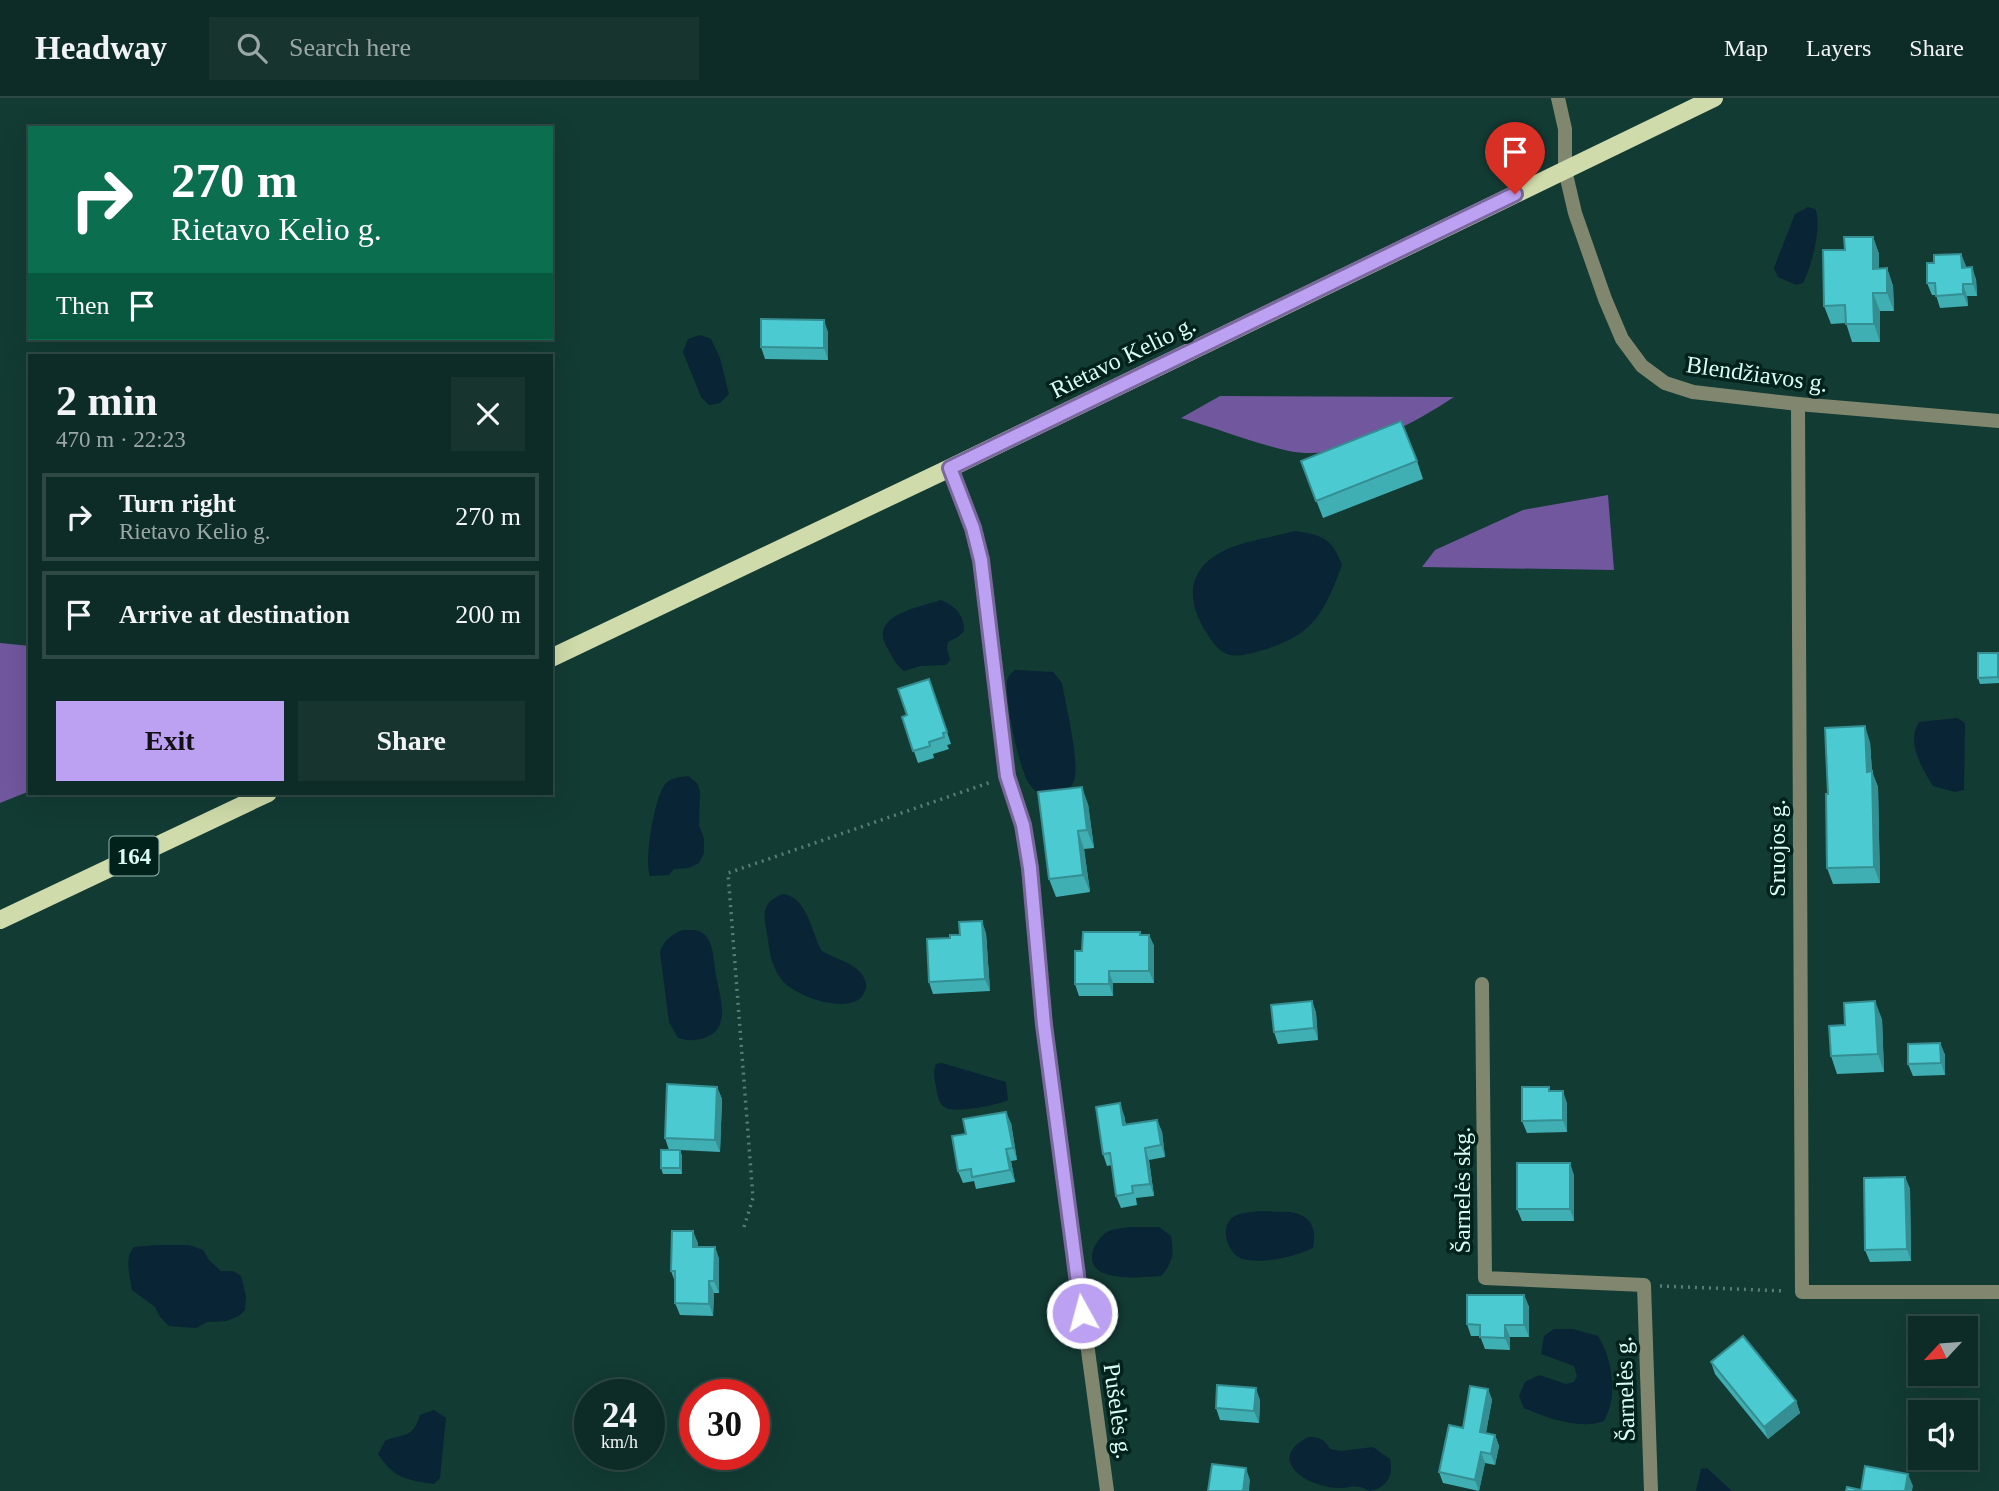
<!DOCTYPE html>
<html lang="en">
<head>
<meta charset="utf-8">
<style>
  :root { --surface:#0e2c27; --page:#17342f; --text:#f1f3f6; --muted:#9ba7a7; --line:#2e4844; --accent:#bca0f2 }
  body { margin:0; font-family:Georgia,serif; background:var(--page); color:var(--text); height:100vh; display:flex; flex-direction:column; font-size:26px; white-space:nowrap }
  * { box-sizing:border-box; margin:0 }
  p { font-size:23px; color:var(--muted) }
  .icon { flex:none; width:38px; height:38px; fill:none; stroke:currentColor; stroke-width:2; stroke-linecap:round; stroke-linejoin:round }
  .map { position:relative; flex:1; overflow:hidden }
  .side { position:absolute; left:28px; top:256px; width:525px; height:441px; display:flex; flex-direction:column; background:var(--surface); border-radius:0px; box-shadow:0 7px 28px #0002,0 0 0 2px var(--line) }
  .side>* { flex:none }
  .guide { position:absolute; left:28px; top:28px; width:525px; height:214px; border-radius:0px; box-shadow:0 7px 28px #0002,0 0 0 2px var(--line); background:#0b6e4f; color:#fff; overflow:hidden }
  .needle { width:46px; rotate:244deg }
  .fabs { position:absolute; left:1908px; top:1218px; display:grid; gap:14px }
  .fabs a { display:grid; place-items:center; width:70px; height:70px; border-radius:0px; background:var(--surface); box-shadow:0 7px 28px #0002,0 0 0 2px var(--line); font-size:35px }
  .speed { position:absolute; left:574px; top:1281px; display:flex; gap:14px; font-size:35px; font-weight:700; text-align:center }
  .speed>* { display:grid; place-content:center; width:91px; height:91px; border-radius:50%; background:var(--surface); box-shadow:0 7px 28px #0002,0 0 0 2px var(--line); line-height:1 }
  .speed small { font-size:18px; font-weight:400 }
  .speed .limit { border:10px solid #d22; background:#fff; color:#111 }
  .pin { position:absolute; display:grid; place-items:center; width:60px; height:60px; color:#fff; margin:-72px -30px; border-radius:50% 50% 50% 0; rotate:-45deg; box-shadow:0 0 7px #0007 }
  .pin .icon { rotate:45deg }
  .me { position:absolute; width:77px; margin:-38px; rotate:353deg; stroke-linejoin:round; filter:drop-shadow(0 0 5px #0008) }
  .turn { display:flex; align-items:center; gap:24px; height:147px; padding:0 28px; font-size:32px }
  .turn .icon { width:91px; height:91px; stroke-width:2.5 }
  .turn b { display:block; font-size:49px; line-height:60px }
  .then { display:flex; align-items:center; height:66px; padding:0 28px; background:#0003; gap:14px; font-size:26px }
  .round { display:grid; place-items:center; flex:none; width:74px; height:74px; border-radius:0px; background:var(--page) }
  .head { display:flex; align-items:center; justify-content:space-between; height:119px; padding:0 28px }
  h1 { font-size:42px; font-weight:600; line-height:52px }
  .cta { display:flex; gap:14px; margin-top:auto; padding:14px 28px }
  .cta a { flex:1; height:80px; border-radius:0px; background:var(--accent); color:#111; font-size:28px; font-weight:600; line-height:80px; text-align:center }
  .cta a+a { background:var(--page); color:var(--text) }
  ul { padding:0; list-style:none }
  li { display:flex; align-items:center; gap:21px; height:88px; margin:0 14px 10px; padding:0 14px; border:4px solid var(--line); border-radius:0px }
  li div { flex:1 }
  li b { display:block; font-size:26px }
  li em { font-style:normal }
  header { display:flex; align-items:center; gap:42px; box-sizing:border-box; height:98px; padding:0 35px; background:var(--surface); border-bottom:2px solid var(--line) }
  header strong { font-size:33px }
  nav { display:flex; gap:38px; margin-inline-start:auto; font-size:24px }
  .search { width:490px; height:63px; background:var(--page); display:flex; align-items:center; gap:18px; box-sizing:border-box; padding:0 24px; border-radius:0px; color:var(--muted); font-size:26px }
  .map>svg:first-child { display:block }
</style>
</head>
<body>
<header>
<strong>Headway</strong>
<div class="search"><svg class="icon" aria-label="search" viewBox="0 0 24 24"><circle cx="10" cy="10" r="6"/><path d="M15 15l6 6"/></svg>Search here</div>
<nav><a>Map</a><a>Layers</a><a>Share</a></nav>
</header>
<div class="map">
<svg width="1999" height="1393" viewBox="0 0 1999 1393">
  <rect width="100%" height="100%" fill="#123b34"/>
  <g fill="#71579e">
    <path d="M 1220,298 L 1454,299 C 1410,328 1344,364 1289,353 C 1253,345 1216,330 1181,320 Z"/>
    <path d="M 1608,397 L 1614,472 L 1422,469 L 1435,452 L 1523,412 Z"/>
    <path d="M 0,545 L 30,548 L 30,693 L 0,705 Z"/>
  </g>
  <g fill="#092434">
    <path d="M 1808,109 L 1815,111 C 1823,126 1811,170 1803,185 L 1796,187 L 1778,179 L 1774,170 L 1795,116 Z"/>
    <path d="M 700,237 L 711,241 L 720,260 L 729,296 L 720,305 L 709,307 L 701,299 L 683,254 L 688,241 Z"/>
    <path d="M 1295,433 C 1322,437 1332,440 1342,467 C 1324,515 1314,537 1263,552 C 1251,555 1239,560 1227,556 C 1219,553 1212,544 1208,537 C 1193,515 1184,486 1206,465 C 1227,444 1267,441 1295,433 Z"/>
    <path d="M 941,502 C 956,508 964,517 964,533 L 958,539 L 948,544 L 947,550 L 950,562 L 946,567 L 920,568 L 904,573 C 897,568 892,559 888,551 C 867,517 918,510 941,502 Z"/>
    <path d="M 1015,572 L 1053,574 L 1062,585 C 1065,604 1082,671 1073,685 C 1067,696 1055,696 1044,699 C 1037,694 1032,691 1028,684 C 1018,665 1006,607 1007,585 C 1007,579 1010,576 1015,572 Z"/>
    <path d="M 1957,620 L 1965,625 L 1964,692 L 1955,694 L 1933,688 C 1922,670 1906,645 1919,624 Z"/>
    <path d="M 688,678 L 697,685 L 700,693 L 699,727 L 704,741 L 704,755 L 699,765 L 689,770 L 674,771 L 669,777 L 650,778 C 644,761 654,705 663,689 C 668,680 679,679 688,678 Z"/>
    <path d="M 782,796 C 808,798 811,835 822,853 C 835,861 850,863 860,874 C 865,880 868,886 865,893 C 855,920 794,899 781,881 C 771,868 769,851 767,835 C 763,815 762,805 782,796 Z"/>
    <path d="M 683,832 C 690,832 699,831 704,836 C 714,845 714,865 716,878 C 720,899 732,931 704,940 C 694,943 688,943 678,940 L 669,924 L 660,854 C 664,842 672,836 683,832 Z"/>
    <path d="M 942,965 L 1006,984 L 1008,1002 C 997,1007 952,1017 943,1008 C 938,1004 937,994 936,988 C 934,980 933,973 936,966 Z"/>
    <path d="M 1290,1114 C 1311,1117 1317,1130 1313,1150 C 1294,1159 1264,1166 1243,1161 C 1227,1157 1218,1126 1235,1118 C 1251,1111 1273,1114 1290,1114 Z"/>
    <path d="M 1129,1129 L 1159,1129 L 1171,1138 C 1174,1155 1173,1165 1161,1178 C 1143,1179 1117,1182 1101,1174 C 1084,1165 1094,1142 1107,1134 C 1113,1131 1122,1130 1129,1129 Z"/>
    <path d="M 156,1147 L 189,1147 L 203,1152 L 209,1162 L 221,1173 L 233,1173 L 241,1178 L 246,1198 L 245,1212 L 239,1218 L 226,1223 L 207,1224 L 196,1230 L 169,1228 L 160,1219 L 155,1209 L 132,1192 C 130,1178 124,1160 134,1149 Z"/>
    <path d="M 1554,1231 L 1573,1231 L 1598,1238 C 1613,1262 1618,1298 1604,1323 C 1580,1332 1547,1320 1524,1310 L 1519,1298 L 1525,1284 L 1539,1277 L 1566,1286 L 1574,1284 L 1577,1278 L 1574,1268 L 1541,1256 L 1544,1238 Z"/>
    <path d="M 434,1312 L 446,1320 L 440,1380 L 434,1386 C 406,1382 394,1380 378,1356 L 385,1343 C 405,1334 412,1342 420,1317 Z"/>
    <path d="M 1308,1339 C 1319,1339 1325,1341 1330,1351 L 1341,1353 L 1373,1349 L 1390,1361 C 1394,1377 1387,1390 1370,1393 C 1359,1387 1355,1388 1343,1390 C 1327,1391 1295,1382 1290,1364 C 1287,1352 1299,1344 1308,1339 Z"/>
    <path d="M 1707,1370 L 1732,1393 L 1696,1393 L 1701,1371 Z"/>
  </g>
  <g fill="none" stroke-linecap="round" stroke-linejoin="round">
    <g stroke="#577e77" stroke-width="3.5" stroke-dasharray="2 5" stroke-linecap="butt">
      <path d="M 744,1129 L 753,1100 L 728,775 L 991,684"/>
      <path d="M 1660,1188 L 1785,1193"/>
    </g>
    <g stroke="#81876f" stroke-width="14">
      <path d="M 1558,0 L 1565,31 L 1565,72 L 1575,115 L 1605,201 L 1622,241 L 1642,268 L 1665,285 L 1693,294 L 1798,306 L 1999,323"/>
      <path d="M 1798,306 L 1802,1194 L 1999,1194"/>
      <path d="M 950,370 L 973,430 L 981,462 L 1007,678 L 1023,727 L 1030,770 L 1044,927 L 1107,1393"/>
      <path d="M 1482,886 L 1485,1180 L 1644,1187 L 1651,1393"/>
    </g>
    <g stroke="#cfdbaa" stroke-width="18">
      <path d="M 551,560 L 950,370 L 1714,0"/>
      <path d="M 0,822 L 268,695"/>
    </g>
  </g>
  <g fill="#40afb4">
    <path d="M 1873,139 L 1879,156 L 1879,170 L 1887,170 L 1893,188 L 1894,213 L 1880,213 L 1880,244 L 1852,244 L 1846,225 L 1831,226 L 1824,208 L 1845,152 Z"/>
    <path d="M 1961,156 L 1966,169 L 1976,181 L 1977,198 L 1967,198 L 1968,208 L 1940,210 L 1936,197 L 1932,197 L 1927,185 L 1934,165 Z"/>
    <path d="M 828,234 L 828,262 L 765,261 L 761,249 Z"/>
    <path d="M 1301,363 L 1417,363 L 1423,381 L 1323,420 Z"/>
    <path d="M 1998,555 L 1999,558 L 1999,585 L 1980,586 L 1978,580 Z"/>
    <path d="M 929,581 L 951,646 L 947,647 L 949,651 L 933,656 L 934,660 L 918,665 L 902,619 L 907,617 Z"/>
    <path d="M 1870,644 L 1872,674 L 1878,689 L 1880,785 L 1833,786 L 1827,770 L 1828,696 Z"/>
    <path d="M 1088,706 L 1094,750 L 1084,751 L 1090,794 L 1056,799 L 1049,781 Z"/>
    <path d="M 986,835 L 990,893 L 933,896 L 929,884 L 950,840 L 960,837 Z"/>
    <path d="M 1141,837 L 1149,837 L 1154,848 L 1154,885 L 1113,885 L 1113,898 L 1079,898 L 1075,886 L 1082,853 Z"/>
    <path d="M 1312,903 L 1316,915 L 1318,942 L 1278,946 L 1274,934 Z"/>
    <path d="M 1882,921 L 1884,974 L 1837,976 L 1831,958 L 1845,927 Z"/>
    <path d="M 1940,945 L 1945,957 L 1945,977 L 1913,978 L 1908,966 Z"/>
    <path d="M 717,989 L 722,1001 L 720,1054 L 680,1052 L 682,1058 L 682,1076 L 663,1076 L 661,1070 L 669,1052 L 665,1040 Z"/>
    <path d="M 1550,993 L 1567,1005 L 1567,1034 L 1527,1035 L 1522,1023 Z"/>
    <path d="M 1124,1017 L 1126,1027 L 1157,1022 L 1162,1034 L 1165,1059 L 1149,1062 L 1154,1098 L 1136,1100 L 1137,1107 L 1121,1110 L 1116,1098 L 1112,1067 L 1107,1068 L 1103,1056 Z"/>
    <path d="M 1011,1025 L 1017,1062 L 1011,1063 L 1015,1084 L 976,1091 L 974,1083 L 963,1085 L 958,1073 Z"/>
    <path d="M 1574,1077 L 1574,1123 L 1522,1123 L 1517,1111 Z"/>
    <path d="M 1905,1079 L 1910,1091 L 1911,1163 L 1870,1164 L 1865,1152 Z"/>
    <path d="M 698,1145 L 698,1149 L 715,1149 L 719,1161 L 719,1195 L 714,1195 L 713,1218 L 680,1217 L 675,1205 L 675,1184 L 671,1173 Z"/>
    <path d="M 1524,1197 L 1529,1209 L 1529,1239 L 1510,1239 L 1510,1252 L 1485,1251 L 1480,1238 L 1471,1238 L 1467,1226 Z"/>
    <path d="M 1711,1264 L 1796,1303 L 1800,1315 L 1768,1341 L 1715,1276 Z"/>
    <path d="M 1488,1291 L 1492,1302 L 1486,1335 L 1495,1337 L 1499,1348 L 1495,1367 L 1485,1365 L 1479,1393 L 1443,1385 L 1439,1374 L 1463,1330 Z"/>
    <path d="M 1260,1302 L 1259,1325 L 1220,1322 L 1216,1310 Z"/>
  </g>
  <g fill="#348e92">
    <path d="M 1873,139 L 1879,156 L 1879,188 L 1873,171 Z"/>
    <path d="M 1961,156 L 1966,168 L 1967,182 L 1962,170 Z"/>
    <path d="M 1972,169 L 1976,181 L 1977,198 L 1973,186 Z"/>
    <path d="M 1887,170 L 1893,188 L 1894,213 L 1887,195 Z"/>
    <path d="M 1963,186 L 1967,198 L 1968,208 L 1963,196 Z"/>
    <path d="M 1873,195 L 1880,213 L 1880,244 L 1874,226 Z"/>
    <path d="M 824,222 L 828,234 L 828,262 L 824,250 Z"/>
    <path d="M 1998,555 L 1999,558 L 1999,583 L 1998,579 Z"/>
    <path d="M 1865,628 L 1870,644 L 1873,690 L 1867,674 Z"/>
    <path d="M 1872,673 L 1878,689 L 1880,785 L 1874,769 Z"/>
    <path d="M 1082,689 L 1088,706 L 1094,750 L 1087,732 Z"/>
    <path d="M 1078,733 L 1084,751 L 1090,794 L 1083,777 Z"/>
    <path d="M 982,823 L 986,835 L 990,893 L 985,881 Z"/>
    <path d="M 1149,837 L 1154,848 L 1154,885 L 1149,873 Z"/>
    <path d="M 1109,873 L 1113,885 L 1113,898 L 1109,886 Z"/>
    <path d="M 1312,903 L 1316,915 L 1318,942 L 1314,930 Z"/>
    <path d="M 1875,903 L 1882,921 L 1884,974 L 1878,956 Z"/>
    <path d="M 1940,945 L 1945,957 L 1945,977 L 1941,965 Z"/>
    <path d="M 717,989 L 722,1001 L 720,1054 L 715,1042 Z"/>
    <path d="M 1563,993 L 1567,1005 L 1567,1034 L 1563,1022 Z"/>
    <path d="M 1120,1005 L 1124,1017 L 1128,1039 L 1123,1027 Z"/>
    <path d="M 1006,1014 L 1011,1025 L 1017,1062 L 1013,1050 Z"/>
    <path d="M 1157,1022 L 1162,1034 L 1165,1059 L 1161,1047 Z"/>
    <path d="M 1145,1050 L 1149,1062 L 1154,1098 L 1150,1086 Z"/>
    <path d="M 1006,1051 L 1011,1063 L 1015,1084 L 1010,1072 Z"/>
    <path d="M 680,1052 L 682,1058 L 682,1076 L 680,1070 Z"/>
    <path d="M 1570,1065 L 1574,1077 L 1574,1123 L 1570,1111 Z"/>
    <path d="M 1905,1079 L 1910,1091 L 1911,1163 L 1907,1151 Z"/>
    <path d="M 693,1133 L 698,1145 L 698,1161 L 693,1149 Z"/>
    <path d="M 715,1149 L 719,1161 L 719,1195 L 714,1183 Z"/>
    <path d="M 709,1183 L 714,1195 L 713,1218 L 709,1206 Z"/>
    <path d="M 1524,1197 L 1529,1209 L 1529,1239 L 1524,1227 Z"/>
    <path d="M 1505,1227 L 1510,1239 L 1510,1252 L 1505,1240 Z"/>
    <path d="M 1256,1290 L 1260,1302 L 1259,1325 L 1254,1313 Z"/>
    <path d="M 1488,1291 L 1492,1302 L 1484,1345 L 1480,1334 Z"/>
    <path d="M 1796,1303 L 1800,1315 L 1768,1341 L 1764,1329 Z"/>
    <path d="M 1495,1337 L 1499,1348 L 1495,1367 L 1491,1356 Z"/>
    <path d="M 1481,1354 L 1485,1365 L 1479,1393 L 1475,1382 Z"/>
    <path d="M 1246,1370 L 1250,1382 L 1249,1393 L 1243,1393 Z"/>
    <path d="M 1908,1376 L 1913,1388 L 1912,1393 L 1905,1393 Z"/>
  </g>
  <g fill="#4bcbd1" stroke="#348e92" stroke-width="2">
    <path d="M 1844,139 L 1873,139 L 1873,171 L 1887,170 L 1887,195 L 1873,195 L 1874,226 L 1846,226 L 1845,207 L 1824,208 L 1823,152 L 1845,152 Z"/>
    <path d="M 1961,156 L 1962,170 L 1972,169 L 1973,186 L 1963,186 L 1963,196 L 1936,198 L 1935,185 L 1927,185 L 1927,165 L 1934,165 L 1934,157 Z"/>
    <path d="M 761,221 L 824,222 L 824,250 L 761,249 Z"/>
    <path d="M 1401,323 L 1417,363 L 1316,403 L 1301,363 Z"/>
    <path d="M 1978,555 L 1998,555 L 1998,579 L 1978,580 Z"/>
    <path d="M 929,581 L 947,634 L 943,635 L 944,639 L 929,644 L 930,648 L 913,653 L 902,619 L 907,617 L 898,591 Z"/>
    <path d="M 1865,628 L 1867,674 L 1872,673 L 1874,769 L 1827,770 L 1826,696 L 1828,696 L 1825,630 Z"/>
    <path d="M 1082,689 L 1087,732 L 1078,733 L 1083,777 L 1049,781 L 1038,694 Z"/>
    <path d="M 982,823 L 985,881 L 929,884 L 927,841 L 950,840 L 950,837 L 960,837 L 959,824 Z"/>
    <path d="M 1083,834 L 1140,834 L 1140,837 L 1149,837 L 1149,873 L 1109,873 L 1109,886 L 1075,886 L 1075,853 L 1082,853 Z"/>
    <path d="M 1312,903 L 1314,930 L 1274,934 L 1271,907 Z"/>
    <path d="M 1875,903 L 1878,956 L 1831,958 L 1829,928 L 1845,927 L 1844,905 Z"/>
    <path d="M 1940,945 L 1941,965 L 1908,966 L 1908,946 Z"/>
    <path d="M 667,986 L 717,989 L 715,1042 L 665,1040 Z"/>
    <path d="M 1522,989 L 1549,989 L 1549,993 L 1563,993 L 1563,1022 L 1522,1023 Z"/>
    <path d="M 1120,1005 L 1123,1027 L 1157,1022 L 1161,1047 L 1145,1050 L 1150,1086 L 1132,1088 L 1133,1095 L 1116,1098 L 1110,1055 L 1103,1056 L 1096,1009 Z"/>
    <path d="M 1006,1014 L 1013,1050 L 1006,1051 L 1010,1072 L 972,1079 L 971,1071 L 958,1073 L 952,1038 L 966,1036 L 963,1021 Z"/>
    <rect x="661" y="1052" width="19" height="18"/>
    <rect x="1517" y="1065" width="53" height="46"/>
    <path d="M 1905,1079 L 1907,1151 L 1865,1152 L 1864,1080 Z"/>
    <path d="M 672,1133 L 693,1133 L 693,1149 L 715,1149 L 714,1183 L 709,1183 L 709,1206 L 675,1205 L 675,1173 L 671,1173 Z"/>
    <path d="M 1467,1197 L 1524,1197 L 1524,1227 L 1505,1227 L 1505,1240 L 1480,1239 L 1480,1227 L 1467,1226 Z"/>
    <path d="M 1743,1238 L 1796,1303 L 1764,1329 L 1711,1264 Z"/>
    <path d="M 1217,1287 L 1256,1290 L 1254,1313 L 1216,1310 Z"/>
    <path d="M 1470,1288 L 1488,1291 L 1480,1334 L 1495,1337 L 1491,1356 L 1481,1354 L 1475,1382 L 1439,1374 L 1449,1327 L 1463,1330 Z"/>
    <path d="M 1212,1366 L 1246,1370 L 1243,1393 L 1208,1393 Z"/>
    <path d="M 1865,1368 L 1908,1376 L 1905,1393 L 1846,1393 L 1847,1389 L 1861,1392 Z"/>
  </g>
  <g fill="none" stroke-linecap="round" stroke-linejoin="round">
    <g stroke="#7a689d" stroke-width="18">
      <path id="route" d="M 1082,1215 L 1044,927 L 1030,770 L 1023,727 L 1007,678 L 981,462 L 973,430 L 950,370 L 1515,96"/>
    </g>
    <use href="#route" stroke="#bca0f2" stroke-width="12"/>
  </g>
  <g text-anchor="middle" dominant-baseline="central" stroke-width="7" stroke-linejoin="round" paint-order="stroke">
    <rect fill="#01211b" stroke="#98bcb4" stroke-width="2" x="109.5" y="738.5" width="49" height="39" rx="5"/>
    <g font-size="23" font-weight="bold" fill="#d9fef5">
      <text x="134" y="758">164</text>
    </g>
    <g font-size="24" fill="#d9fef5" stroke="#01211b">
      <text transform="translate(1123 259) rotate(-26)">Rietavo Kelio g.</text>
      <text transform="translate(1757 276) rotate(8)">Blendžiavos g.</text>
      <text transform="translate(1777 750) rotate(-90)">Sruojos g.</text>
      <text transform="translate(1462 1092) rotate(-90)">Šarnelės skg.</text>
      <text transform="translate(1625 1291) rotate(-92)">Šarnelės g.</text>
      <text transform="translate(1118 1313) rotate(82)">Pušelės g.</text>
    </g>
  </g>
</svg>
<div class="fabs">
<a><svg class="needle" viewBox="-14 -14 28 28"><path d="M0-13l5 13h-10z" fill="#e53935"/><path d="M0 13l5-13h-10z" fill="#9ba7a7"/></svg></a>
<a><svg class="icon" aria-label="sound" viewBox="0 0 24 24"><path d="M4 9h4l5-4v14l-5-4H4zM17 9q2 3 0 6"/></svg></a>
</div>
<div class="speed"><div>24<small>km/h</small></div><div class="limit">30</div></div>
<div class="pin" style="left:1515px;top:96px;background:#d93025"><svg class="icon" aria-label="arrive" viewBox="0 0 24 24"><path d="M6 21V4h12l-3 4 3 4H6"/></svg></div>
<svg class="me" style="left:1082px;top:1215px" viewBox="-20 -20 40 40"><circle r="17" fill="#bca0f2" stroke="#fff" stroke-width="3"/><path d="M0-11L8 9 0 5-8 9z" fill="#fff"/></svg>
<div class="guide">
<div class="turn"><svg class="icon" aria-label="right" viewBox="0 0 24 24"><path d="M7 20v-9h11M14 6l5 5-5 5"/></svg><div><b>270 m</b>Rietavo Kelio g.</div></div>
<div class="then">Then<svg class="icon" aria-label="arrive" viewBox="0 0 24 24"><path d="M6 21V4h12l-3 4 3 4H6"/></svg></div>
</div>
<section class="side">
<div class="head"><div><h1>2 min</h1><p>470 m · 22:23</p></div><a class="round"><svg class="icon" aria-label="close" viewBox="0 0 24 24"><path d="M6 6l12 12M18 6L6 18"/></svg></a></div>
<ul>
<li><svg class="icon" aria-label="right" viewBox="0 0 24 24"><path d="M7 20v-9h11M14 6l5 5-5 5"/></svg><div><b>Turn right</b><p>Rietavo Kelio g.</p></div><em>270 m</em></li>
<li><svg class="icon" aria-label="arrive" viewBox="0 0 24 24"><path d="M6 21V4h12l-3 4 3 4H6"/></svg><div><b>Arrive at destination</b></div><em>200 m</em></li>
</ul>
<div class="cta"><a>Exit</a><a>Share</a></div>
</section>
</div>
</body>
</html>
